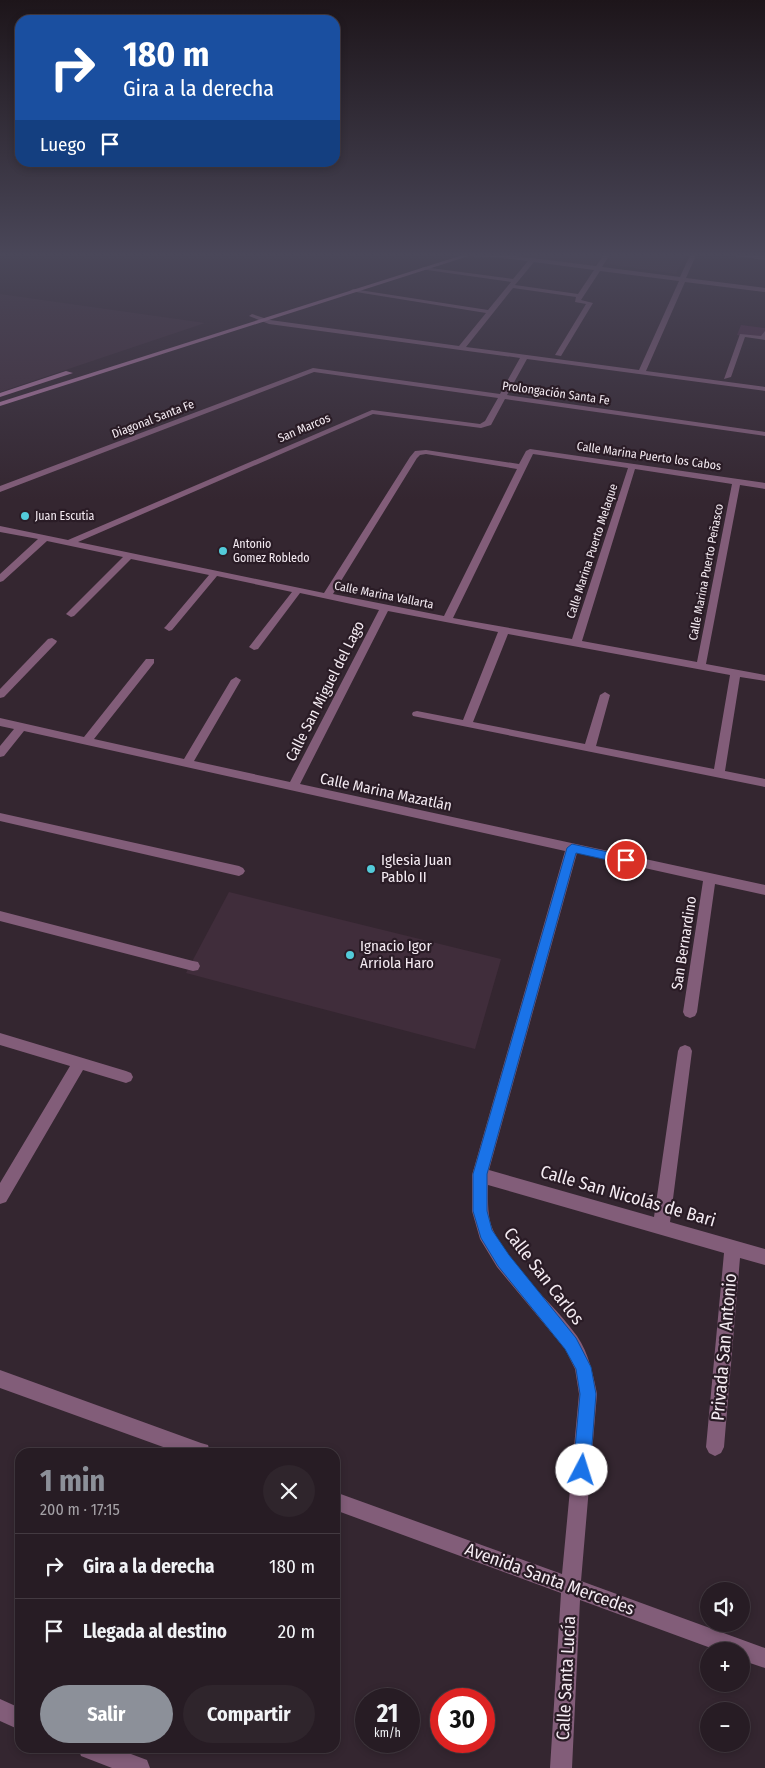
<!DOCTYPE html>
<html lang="es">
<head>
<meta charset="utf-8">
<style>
  :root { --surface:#271c24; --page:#2f252c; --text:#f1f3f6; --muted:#a4a1a6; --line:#433a41; --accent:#8c9099 }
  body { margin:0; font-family:"Fira Sans Condensed",sans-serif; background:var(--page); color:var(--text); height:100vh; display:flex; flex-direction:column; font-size:19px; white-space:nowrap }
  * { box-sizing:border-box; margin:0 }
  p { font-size:16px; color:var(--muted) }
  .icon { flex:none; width:28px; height:28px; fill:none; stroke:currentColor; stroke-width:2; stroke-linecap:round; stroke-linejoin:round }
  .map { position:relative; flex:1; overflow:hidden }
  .details { position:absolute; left:15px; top:1448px; width:325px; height:305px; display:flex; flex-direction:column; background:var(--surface); border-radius:15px; box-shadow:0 2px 8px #0003,0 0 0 1px var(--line) }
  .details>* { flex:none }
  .banner { position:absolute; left:15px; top:15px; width:325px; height:152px; border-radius:15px; box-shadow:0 2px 8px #0003,0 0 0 1px var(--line); background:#1a4fa0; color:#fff; overflow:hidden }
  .fabs { position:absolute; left:700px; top:1582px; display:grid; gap:10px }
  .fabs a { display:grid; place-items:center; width:50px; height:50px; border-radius:50%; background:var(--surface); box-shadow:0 2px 8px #0003,0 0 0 1px var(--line); font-size:25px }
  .speed { position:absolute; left:355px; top:1688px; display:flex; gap:10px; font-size:25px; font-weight:700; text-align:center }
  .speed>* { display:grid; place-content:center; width:65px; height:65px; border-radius:50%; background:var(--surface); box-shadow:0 2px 8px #0003,0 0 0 1px var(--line); line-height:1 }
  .speed small { font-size:12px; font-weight:400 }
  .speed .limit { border:8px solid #d22; background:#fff; color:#111 }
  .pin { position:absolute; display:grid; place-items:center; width:42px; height:42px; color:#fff; margin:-21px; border:2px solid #fff; border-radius:50%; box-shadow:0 1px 5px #0007 }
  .me { position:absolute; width:55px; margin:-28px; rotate:5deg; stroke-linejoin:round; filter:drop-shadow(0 0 4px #0008) }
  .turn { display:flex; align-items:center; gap:18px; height:105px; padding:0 25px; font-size:22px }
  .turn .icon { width:65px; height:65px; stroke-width:2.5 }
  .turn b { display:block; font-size:35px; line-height:42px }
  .then { display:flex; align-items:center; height:48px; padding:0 25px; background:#0003; gap:10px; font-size:19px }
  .round { display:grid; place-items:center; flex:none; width:52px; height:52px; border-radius:26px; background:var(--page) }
  .headline { display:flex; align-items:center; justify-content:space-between; height:85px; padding:0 25px }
  h1 { font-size:30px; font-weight:700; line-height:38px; color:var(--accent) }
  .button { display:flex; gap:10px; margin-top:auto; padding:10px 25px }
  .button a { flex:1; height:58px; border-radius:30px; background:var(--accent); color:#fff; font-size:20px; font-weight:700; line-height:58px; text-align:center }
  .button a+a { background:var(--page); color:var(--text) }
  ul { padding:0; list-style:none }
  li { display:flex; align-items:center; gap:15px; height:65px; padding:0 25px; border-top:1px solid var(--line) }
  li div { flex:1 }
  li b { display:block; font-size:19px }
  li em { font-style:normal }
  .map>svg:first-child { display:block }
</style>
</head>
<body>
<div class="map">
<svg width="765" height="1768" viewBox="0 0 765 1768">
  <rect width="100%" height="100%" fill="#342630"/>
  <g fill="#402d3b">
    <path d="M 492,253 L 604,253 L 594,266 Z"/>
    <path d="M 613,253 L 687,253 L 676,274 L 606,264 Z"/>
    <path d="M 0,294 L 205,323 L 0,392 Z"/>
    <path d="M 229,892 L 501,959 L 475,1049 L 186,973 Z"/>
  </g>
  <path fill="#4e2c46" d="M 741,325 L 765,328 L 765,339 L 737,335 Z"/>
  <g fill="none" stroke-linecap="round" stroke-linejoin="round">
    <g fill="#825d79" fill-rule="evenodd">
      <path d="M 467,253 L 493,253 L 596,266 L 605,253 L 611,253 L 602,267 L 680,277 L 691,253 L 697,253 L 686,278 L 765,288 L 765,292 L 685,282 L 646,371 L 765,387 L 765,391 L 527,359 L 507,395 L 765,432 L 765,436 L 505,399 L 491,425 L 481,428 L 373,414 L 78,542 L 324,593 L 410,457 L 415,451 L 426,450 L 519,464 L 526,451 L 530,449 L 765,483 L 765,489 L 740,485 L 706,664 L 765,675 L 765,681 L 740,677 L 725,771 L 765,779 L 765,787 L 413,716 L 412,714 L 413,712 L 417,711 L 463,720 L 498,632 L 388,611 L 300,784 L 765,885 L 765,895 L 715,884 L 697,1012 L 695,1016 L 690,1018 L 685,1016 L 683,1012 L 703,881 L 577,853 L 489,1170 L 654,1217 L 678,1051 L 680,1047 L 685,1045 L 690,1047 L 692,1051 L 670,1222 L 765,1249 L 765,1265 L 740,1258 L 724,1447 L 721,1453 L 715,1456 L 709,1453 L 706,1447 L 724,1253 L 488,1185 C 488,1200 487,1216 493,1230 C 512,1271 551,1300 577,1336 C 589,1354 593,1374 597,1394 L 581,1581 L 765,1648 L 765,1668 L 741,1660 L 741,1651 L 719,1651 L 580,1600 L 572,1768 L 550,1768 L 561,1593 L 335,1510 L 335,1492 L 562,1574 L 579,1394 L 575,1369 L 565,1349 L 497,1267 L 480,1239 L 472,1211 L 472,1175 L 565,851 L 24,731 L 4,756 L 0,757 L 0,746 L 14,729 L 0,726 L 0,718 L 84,737 L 146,659 L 154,659 L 154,663 L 94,739 L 184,759 L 231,680 L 236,677 L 241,680 L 194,761 L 290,782 L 379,610 L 300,593 L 258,649 L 254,650 L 249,647 L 292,592 L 217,576 L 172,630 L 169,631 L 164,628 L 166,626 L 209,575 L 131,559 L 74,616 L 71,617 L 66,614 L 123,557 L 47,541 L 3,581 L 0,582 L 0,574 L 38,539 L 0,532 L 0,526 L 68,540 L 372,410 L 480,424 L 485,421 L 498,398 L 314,372 L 0,492 L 0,486 L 313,368 L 500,394 L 520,358 L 269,324 L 249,316 L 252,314 L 270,320 L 459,346 L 486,313 L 350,291 L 353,289 L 488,310 L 511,282 L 420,269 L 423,267 L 513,279 L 528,261 L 493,257 L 465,256 ZM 534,262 L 594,270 L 578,294 L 515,285 ZM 600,271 L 679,281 L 639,370 L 466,347 L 513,288 L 576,297 L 575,302 L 586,304 L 555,355 L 561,356 L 593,303 L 581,300 ZM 426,454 L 517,469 L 444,616 L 333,594 L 417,458 L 420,455 ZM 533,454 L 628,468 L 572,639 L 453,618 ZM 635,469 L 732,484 L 697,662 L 582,641 ZM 508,634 L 730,675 L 714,769 L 596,746 L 610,695 L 605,692 L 600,695 L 585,744 L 473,722 Z"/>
      <path d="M 724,253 L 765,256 L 765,260 L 727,255 Z"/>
      <path d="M 765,331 L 765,340 L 745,337 L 731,377 L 724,379 L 740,334 L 761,336 Z"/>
      <path d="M 52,638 L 57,641 L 56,643 L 4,697 L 0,698 L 0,689 L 48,639 Z"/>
      <path d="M 0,813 L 239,866 L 243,868 L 245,871 L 243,874 L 239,876 L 0,821 Z"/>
      <path d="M 0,911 L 193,961 L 198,962 L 200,966 L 198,970 L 193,971 L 0,921 Z"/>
      <path d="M 0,1033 L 126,1071 L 131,1073 L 133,1077 L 131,1081 L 126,1083 L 83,1070 L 6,1202 L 0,1204 L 0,1183 L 70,1066 L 0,1045 Z"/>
      <path d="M 0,1370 L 201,1443 L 208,1445 L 210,1452 L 177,1452 L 0,1388 Z"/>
      <path d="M 0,1699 L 20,1708 L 20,1730 L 0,1721 Z"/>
      <path d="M 78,1748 L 115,1748 L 147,1760 L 150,1768 L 112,1768 L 81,1756 Z"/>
    </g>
    <g fill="#b279a4" fill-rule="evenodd">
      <path d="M 469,253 L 478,253 L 0,406 L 0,402 Z"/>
      <path d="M 66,371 L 73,373 L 0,397 L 0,393 Z"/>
    </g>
  </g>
  <linearGradient id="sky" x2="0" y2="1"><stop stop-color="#1d151a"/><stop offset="0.51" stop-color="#4a4759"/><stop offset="1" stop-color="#4a4759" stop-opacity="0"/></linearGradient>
  <rect width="765" height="500" fill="url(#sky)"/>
  <path fill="#1a73e8" stroke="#114b97" d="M 572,844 L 626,856 L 632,860 L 626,864 L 576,853 L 487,1174 L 487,1211 L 492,1230 L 509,1255 L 576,1338 L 591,1367 L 596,1394 L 590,1470 L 588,1476 L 582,1478 L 576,1476 L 573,1470 L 580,1394 L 576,1369 L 565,1349 L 498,1266 L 481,1238 L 473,1211 L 473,1174 L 567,848 Z"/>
  <g fill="#53cbda" stroke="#2a1c26" stroke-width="2">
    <circle cx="25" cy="516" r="5"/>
    <circle cx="223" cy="551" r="5"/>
    <circle cx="371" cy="869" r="5"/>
    <circle cx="350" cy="955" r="5"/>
  </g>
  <g text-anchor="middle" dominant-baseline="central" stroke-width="4.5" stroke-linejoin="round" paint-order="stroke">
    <g font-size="12" fill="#f4ebf2" stroke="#2a1c26">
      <text transform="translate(556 393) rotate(8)">Prolongación Santa Fe</text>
      <text transform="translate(153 419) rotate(-21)">Diagonal Santa Fe</text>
      <text transform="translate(304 428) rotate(-23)">San Marcos</text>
      <text transform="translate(649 456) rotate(8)">Calle Marina Puerto los Cabos</text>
      <text transform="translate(592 551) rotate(-72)">Calle Marina Puerto Melaque</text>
      <text transform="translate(706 572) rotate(-79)">Calle Marina Puerto Peñasco</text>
      <text transform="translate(384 595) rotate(11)">Calle Marina Vallarta</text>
    </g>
    <g font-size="12" fill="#f4ebf2" stroke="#2a1c26" text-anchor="start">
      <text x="35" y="516">Juan Escutia</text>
      <text x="233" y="544">Antonio<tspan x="233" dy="14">Gomez Robledo</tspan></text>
    </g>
    <g font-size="15" fill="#f4ebf2" stroke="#2a1c26">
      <text transform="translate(325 691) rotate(-63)">Calle San Miguel del Lago</text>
      <text transform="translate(386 792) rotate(12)">Calle Marina Mazatlán</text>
      <text transform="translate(684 943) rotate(-81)">San Bernardino</text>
    </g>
    <g font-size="15" fill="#f4ebf2" stroke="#2a1c26" text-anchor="start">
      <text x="381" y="860">Iglesia Juan<tspan x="381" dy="17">Pablo II</tspan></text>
      <text x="360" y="946">Ignacio Igor<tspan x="360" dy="17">Arriola Haro</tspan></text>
    </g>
    <g font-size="18" fill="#f4ebf2" stroke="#2a1c26">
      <text transform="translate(628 1196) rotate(16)">Calle San Nicolás de Bari</text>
      <text transform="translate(544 1276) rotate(52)">Calle San Carlos</text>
      <text transform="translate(724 1347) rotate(-85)">Privada San Antonio</text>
      <text transform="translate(550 1579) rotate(20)">Avenida Santa Mercedes</text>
      <text transform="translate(566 1678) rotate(-87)">Calle Santa Lucía</text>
    </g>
  </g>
</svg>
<div class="fabs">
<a><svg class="icon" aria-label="sound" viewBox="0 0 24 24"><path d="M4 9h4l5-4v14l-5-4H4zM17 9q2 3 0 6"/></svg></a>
<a>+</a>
<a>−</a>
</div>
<div class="speed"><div>21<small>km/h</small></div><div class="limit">30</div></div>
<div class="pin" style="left:626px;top:860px;background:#d93025"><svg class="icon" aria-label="arrive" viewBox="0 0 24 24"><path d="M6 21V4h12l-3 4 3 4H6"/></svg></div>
<svg class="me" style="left:582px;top:1470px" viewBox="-20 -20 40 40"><circle r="19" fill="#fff"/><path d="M0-13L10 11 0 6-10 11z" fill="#1a73e8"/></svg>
<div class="banner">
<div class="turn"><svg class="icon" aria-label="right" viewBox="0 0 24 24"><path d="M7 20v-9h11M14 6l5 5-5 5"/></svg><div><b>180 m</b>Gira a la derecha</div></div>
<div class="then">Luego<svg class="icon" aria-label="arrive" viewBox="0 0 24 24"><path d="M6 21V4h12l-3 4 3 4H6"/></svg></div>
</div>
<section class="details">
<div class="headline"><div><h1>1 min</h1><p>200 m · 17:15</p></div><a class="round"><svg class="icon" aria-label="close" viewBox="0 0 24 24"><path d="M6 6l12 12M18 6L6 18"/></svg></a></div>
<ul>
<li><svg class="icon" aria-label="right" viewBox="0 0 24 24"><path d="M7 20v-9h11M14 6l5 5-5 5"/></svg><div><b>Gira a la derecha</b></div><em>180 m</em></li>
<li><svg class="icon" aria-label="arrive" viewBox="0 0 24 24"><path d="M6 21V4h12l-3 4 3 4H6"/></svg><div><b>Llegada al destino</b></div><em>20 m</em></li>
</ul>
<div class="button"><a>Salir</a><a>Compartir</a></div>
</section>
</div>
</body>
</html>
